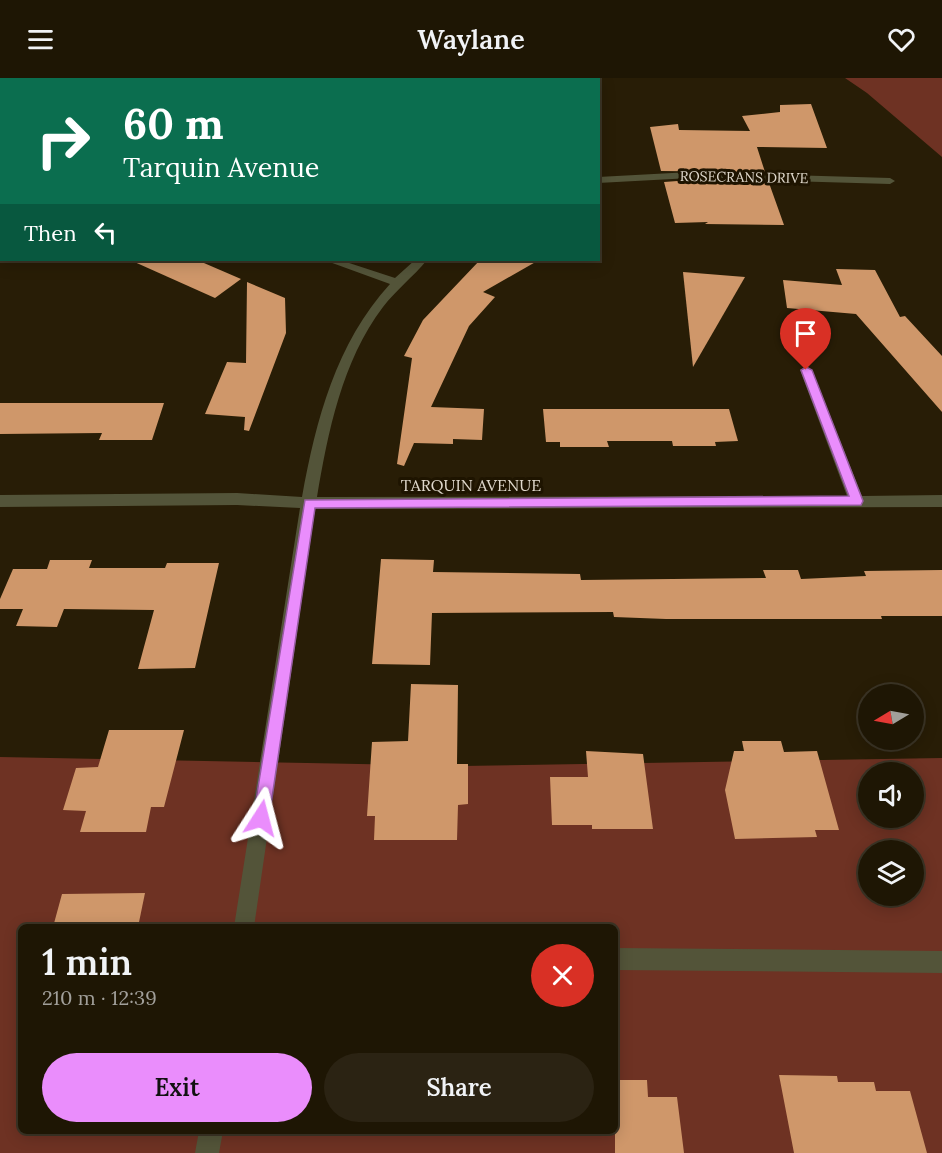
<!DOCTYPE html>
<html lang="en">
<head>
<meta charset="utf-8">
<style>
  :root { --surface:#1e1604; --page:#2b2313; --text:#f1f3f6; --muted:#a19f9a; --line:#3c3526; --accent:#ea8dfc }
  body { margin:0; font-family:Lora,serif; background:var(--page); color:var(--text); height:100vh; display:flex; flex-direction:column; font-size:22px; white-space:nowrap }
  * { box-sizing:border-box; margin:0 }
  p { font-size:20px; color:var(--muted) }
  .icon { flex:none; width:33px; height:33px; fill:none; stroke:currentColor; stroke-width:2; stroke-linecap:round; stroke-linejoin:round }
  .map { position:relative; flex:1; overflow:hidden }
  .details { position:absolute; left:18px; top:846px; width:600px; height:210px; display:flex; flex-direction:column; background:var(--surface); border-radius:9px; box-shadow:0 3px 15px #0003,0 0 0 2px var(--line) }
  .details>* { flex:none }
  .banner { position:absolute; left:0px; top:0px; width:600px; height:183px; box-shadow:0 3px 15px #0003,0 0 0 2px var(--line); background:#0b6e4f; color:#fff; overflow:hidden }
  .needle { width:39px; rotate:260deg }
  .buttons { position:absolute; left:858px; top:606px; display:grid; gap:12px }
  .buttons a { display:grid; place-items:center; width:66px; height:66px; border-radius:50%; background:var(--surface); box-shadow:0 3px 15px #0003,0 0 0 2px var(--line); font-size:30px }
  .pin { position:absolute; display:grid; place-items:center; width:51px; height:51px; color:#fff; margin:-62px -26px; border-radius:50% 50% 50% 0; rotate:-45deg; box-shadow:0 0 6px #0007 }
  .pin .icon { rotate:45deg }
  .me { position:absolute; width:66px; margin:-33px; rotate:9deg; stroke-linejoin:round; filter:drop-shadow(0 0 4px #0008) }
  .turn { display:flex; align-items:center; gap:21px; height:126px; padding:0 24px; font-size:27px }
  .turn .icon { width:78px; height:78px; stroke-width:2.5 }
  .turn b { display:block; font-size:42px; line-height:51px }
  .then { display:flex; align-items:center; height:57px; padding:0 24px; background:#0003; gap:12px; font-size:22px }
  .round { display:grid; place-items:center; flex:none; width:63px; height:63px; border-radius:32px; background:var(--page) }
  .headline { display:flex; align-items:center; justify-content:space-between; height:102px; padding:0 24px }
  h1 { font-size:36px; font-weight:600; line-height:45px }
  .primary-button { display:flex; gap:12px; margin-top:auto; padding:12px 24px }
  .primary-button a { flex:1; height:69px; border-radius:36px; background:var(--accent); color:#111; font-size:24px; font-weight:600; line-height:69px; text-align:center }
  .primary-button a+a { background:var(--page); color:var(--text) }
  header { display:flex; justify-content:space-between; align-items:center; height:78px; padding:0 24px; background:var(--surface); font-size:27px; font-weight:600 }
  .map>svg:first-child { display:block }
</style>
</head>
<body>
<header><svg class="icon" aria-label="menu" viewBox="0 0 24 24"><path d="M4 6h16M4 12h16M4 18h16"/></svg>Waylane<svg class="icon" aria-label="heart" viewBox="0 0 24 24"><path d="M12 20l-8-8c-3-5 5-10 8-4 3-6 11-1 8 4z"/></svg></header>
<div class="map">
<svg width="942" height="1075" viewBox="0 0 942 1075">
  <rect width="100%" height="100%" fill="#281d06"/>
  <g fill="#6e3223" fill-rule="evenodd">
    <path d="M 845,0 L 942,0 L 942,79 L 867,15 Z"/>
    <path d="M 0,679 L 462,688 L 942,680 L 942,1075 L 0,1075 ZM 868,694 L 914,694 L 914,740 L 868,740 ZM 868,772 L 914,772 L 914,818 L 868,818 ZM 21,849 L 615,849 L 615,1053 L 21,1053 Z"/>
  </g>
  <g fill="#cf976a">
    <path d="M 811,26 L 827,70 L 757,69 L 756,66 L 765,94 L 661,93 L 650,49 L 678,46 L 679,52 L 750,53 L 742,38 L 780,34 L 780,27 Z"/>
    <path d="M 691,102 L 769,105 L 784,147 L 705,146 L 708,144 L 675,145 L 664,104 Z"/>
    <path d="M 130,182 L 197,182 L 241,201 L 215,220 Z"/>
    <path d="M 480,182 L 539,182 L 483,214 L 495,219 L 469,248 L 431,329 L 484,331 L 482,362 L 453,361 L 453,366 L 414,365 L 404,388 L 397,386 L 412,280 L 404,278 L 423,242 Z"/>
    <path d="M 836,191 L 875,192 L 900,239 L 905,238 L 942,278 L 942,334 L 856,236 L 787,230 L 783,202 L 842,207 Z"/>
    <path d="M 683,194 L 745,199 L 693,289 Z"/>
    <path d="M 247,204 L 285,220 L 286,255 L 249,353 L 244,352 L 245,339 L 205,336 L 227,284 L 246,285 Z"/>
    <path d="M 0,325 L 164,325 L 152,362 L 99,362 L 102,355 L 0,356 Z"/>
    <path d="M 543,331 L 729,331 L 738,363 L 715,364 L 716,368 L 673,368 L 672,363 L 607,363 L 609,369 L 560,369 L 560,364 L 546,364 Z"/>
    <path d="M 381,481 L 434,482 L 433,494 L 580,496 L 581,502 L 766,500 L 763,492 L 798,492 L 801,501 L 866,498 L 864,493 L 942,492 L 942,538 L 881,538 L 882,541 L 666,541 L 614,539 L 613,534 L 432,535 L 430,587 L 372,586 Z"/>
    <path d="M 50,482 L 92,482 L 89,490 L 165,490 L 167,485 L 219,485 L 195,590 L 138,591 L 154,532 L 64,531 L 57,549 L 16,548 L 23,531 L 0,531 L 0,521 L 13,491 L 47,491 Z"/>
    <path d="M 411,606 L 458,607 L 457,686 L 468,686 L 468,726 L 458,727 L 457,762 L 374,762 L 375,738 L 367,738 L 372,664 L 408,663 Z"/>
    <path d="M 109,652 L 184,652 L 164,729 L 151,729 L 146,754 L 80,754 L 86,733 L 63,732 L 76,690 L 98,689 Z"/>
    <path d="M 742,663 L 781,663 L 784,674 L 817,673 L 839,752 L 815,752 L 817,759 L 735,761 L 725,712 L 734,673 L 744,673 Z"/>
    <path d="M 586,673 L 643,676 L 653,751 L 592,751 L 592,747 L 552,747 L 550,699 L 588,699 Z"/>
    <path d="M 145,815 L 138,849 L 53,849 L 62,816 Z"/>
    <path d="M 779,997 L 837,998 L 838,1004 L 874,1004 L 876,1013 L 910,1013 L 927,1075 L 794,1075 Z"/>
    <path d="M 615,1002 L 647,1002 L 648,1019 L 677,1019 L 684,1075 L 615,1075 Z"/>
  </g>
  <g fill="none" stroke-linecap="round" stroke-linejoin="round">
    <path fill="#535439" fill-rule="evenodd" d="M 315,0 L 324,0 L 325,2 L 316,2 Z"/>
    <g fill="#535439" fill-rule="evenodd">
      <path d="M 691,94 L 890,100 L 895,103 L 890,106 L 691,100 L 598,105 L 598,99 Z"/>
      <path d="M 324,182 L 340,182 L 395,200 L 415,182 L 427,182 C 413,199 396,212 383,229 C 342,283 328,354 317,419 L 847,418 L 800,292 L 806,288 L 812,292 L 862,418 L 942,417 L 942,429 L 315,431 L 254,849 L 234,849 L 300,430 L 237,427 L 0,429 L 0,417 L 237,415 L 302,419 C 316,342 336,265 390,206 Z"/>
      <path d="M 615,870 L 942,873 L 942,895 L 615,892 Z"/>
      <path d="M 199,1053 L 223,1053 L 219,1075 L 195,1075 Z"/>
    </g>
    <g fill="#717146" fill-rule="evenodd">
      <path d="M 173,0 L 189,0 L 172,2 Z"/>
      <path d="M 2,27 L 2,33 L 0,34 L 0,28 Z"/>
    </g>
  </g>
  <path fill="#ea8dfc" stroke="#985ca4" stroke-width="1.5" d="M 806,289 L 812,292 L 863,423 L 861,427 L 315,430 L 269,740 L 266,746 L 261,748 L 255,746 L 253,740 L 305,422 L 849,418 L 801,292 Z"/>
  <g text-anchor="middle" dominant-baseline="central" stroke-width="6" stroke-linejoin="round" paint-order="stroke">
    <g font-size="14" fill="#e0d9cc" stroke="#1e1400">
      <text transform="translate(744 99) rotate(1)">ROSECRANS DRIVE</text>
    </g>
    <g font-size="16" fill="#e0d9cc" stroke="#1e1400">
      <text x="471" y="407">TARQUIN AVENUE</text>
    </g>
  </g>
</svg>
<div class="buttons">
<a><svg class="needle" viewBox="-14 -14 28 28"><path d="M0-13l5 13h-10z" fill="#e53935"/><path d="M0 13l5-13h-10z" fill="#a19f9a"/></svg></a>
<a><svg class="icon" aria-label="sound" viewBox="0 0 24 24"><path d="M4 9h4l5-4v14l-5-4H4zM17 9q2 3 0 6"/></svg></a>
<a><svg class="icon" aria-label="layers" viewBox="0 0 24 24"><path d="M12 4l9 5-9 5-9-5zM3 14l9 5 9-5"/></svg></a>
</div>
<div class="pin" style="left:806px;top:292px;background:#d93025"><svg class="icon" aria-label="arrive" viewBox="0 0 24 24"><path d="M6 21V4h12l-3 4 3 4H6"/></svg></div>
<svg class="me" style="left:261px;top:740px" viewBox="-20 -20 40 40"><path d="M0-17L14 15 0 8-14 15z" fill="#ea8dfc" stroke="#fff" stroke-width="4"/></svg>
<div class="banner">
<div class="turn"><svg class="icon" aria-label="right" viewBox="0 0 24 24"><path d="M7 20v-9h11M14 6l5 5-5 5"/></svg><div><b>60 m</b>Tarquin Avenue</div></div>
<div class="then">Then<svg class="icon" aria-label="left" viewBox="0 0 24 24"><path d="M17 20v-9H6M10 6l-5 5 5 5"/></svg></div>
</div>
<section class="details">
<div class="headline"><div><h1>1 min</h1><p>210 m · 12:39</p></div><a class="round" style="background:#d93025;color:#fff"><svg class="icon" aria-label="close" viewBox="0 0 24 24"><path d="M6 6l12 12M18 6L6 18"/></svg></a></div>
<div class="primary-button"><a>Exit</a><a>Share</a></div>
</section>
</div>
</body>
</html>
